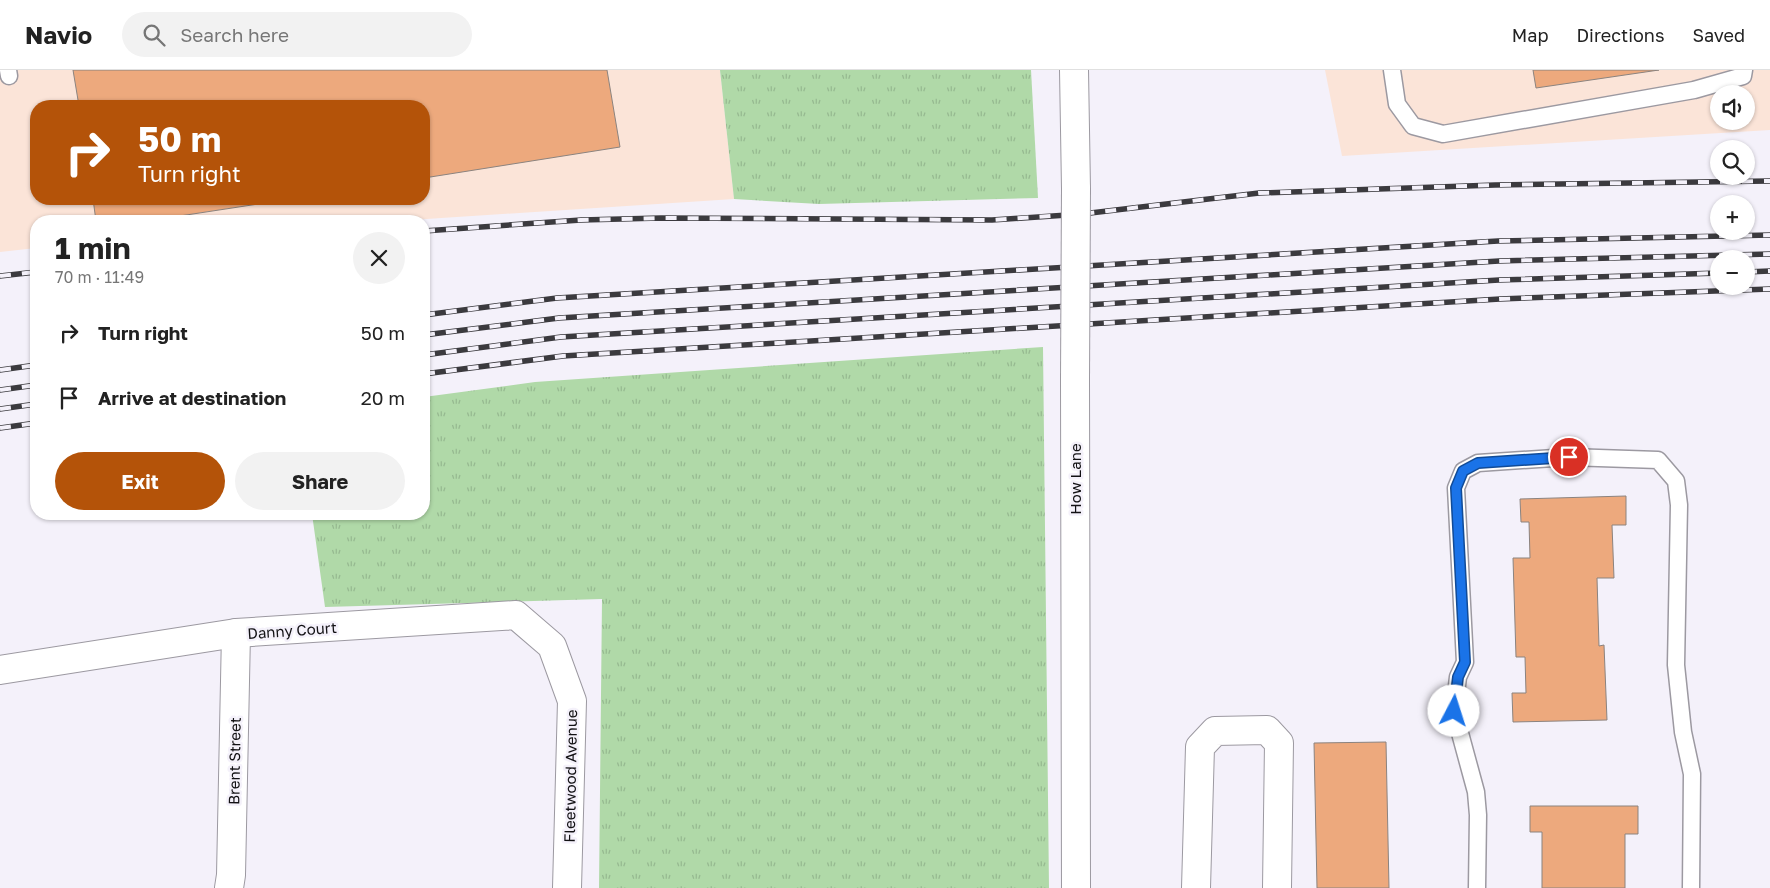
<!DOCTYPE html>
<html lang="en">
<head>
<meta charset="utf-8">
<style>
  :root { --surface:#fff; --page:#f2f2f2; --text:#222; --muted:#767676; --line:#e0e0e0; --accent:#b45309 }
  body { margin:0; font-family:"Golos Text",sans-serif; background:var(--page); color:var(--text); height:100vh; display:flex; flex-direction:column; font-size:19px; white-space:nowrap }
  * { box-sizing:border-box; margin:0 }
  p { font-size:16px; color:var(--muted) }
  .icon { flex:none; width:28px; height:28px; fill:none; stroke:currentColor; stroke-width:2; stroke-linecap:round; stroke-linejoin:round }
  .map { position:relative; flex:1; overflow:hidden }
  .sheet { position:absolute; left:30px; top:145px; width:400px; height:305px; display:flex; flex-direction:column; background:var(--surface); border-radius:20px; box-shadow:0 1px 4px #0004 }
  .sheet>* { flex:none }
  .top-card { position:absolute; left:30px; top:30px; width:400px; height:105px; border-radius:20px; box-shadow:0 1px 4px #0004; background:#b45309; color:#fff; overflow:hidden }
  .controls { position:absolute; left:1710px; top:15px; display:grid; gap:10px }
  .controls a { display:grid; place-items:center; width:45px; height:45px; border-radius:50%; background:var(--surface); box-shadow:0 1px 4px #0004; font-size:25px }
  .pin { position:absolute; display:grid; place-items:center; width:42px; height:42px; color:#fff; margin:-21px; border:2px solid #fff; border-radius:50%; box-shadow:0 1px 5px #0007 }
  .me { position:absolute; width:55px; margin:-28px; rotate:5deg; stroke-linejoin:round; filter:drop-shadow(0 0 4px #0008) }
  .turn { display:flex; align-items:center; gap:18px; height:105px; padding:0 25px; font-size:22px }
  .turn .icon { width:65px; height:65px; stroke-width:2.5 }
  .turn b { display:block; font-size:35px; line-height:42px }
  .round { display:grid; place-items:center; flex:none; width:52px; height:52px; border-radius:26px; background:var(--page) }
  .overview { display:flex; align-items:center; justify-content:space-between; height:85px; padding:0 25px }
  h1 { font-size:30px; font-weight:700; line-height:38px }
  .action { display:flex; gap:10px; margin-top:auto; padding:10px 25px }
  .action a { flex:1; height:58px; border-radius:30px; background:var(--accent); color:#fff; font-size:20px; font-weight:700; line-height:58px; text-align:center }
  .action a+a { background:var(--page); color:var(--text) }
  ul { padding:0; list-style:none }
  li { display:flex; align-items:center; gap:15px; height:65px; padding:0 25px }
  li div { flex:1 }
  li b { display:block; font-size:19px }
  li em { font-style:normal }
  header { display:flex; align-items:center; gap:30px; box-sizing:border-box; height:70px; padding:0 25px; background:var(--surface); border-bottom:1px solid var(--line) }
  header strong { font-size:24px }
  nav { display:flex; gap:28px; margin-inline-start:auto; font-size:18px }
  .search { width:350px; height:45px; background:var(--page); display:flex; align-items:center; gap:12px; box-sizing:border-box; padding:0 18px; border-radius:28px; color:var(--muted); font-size:19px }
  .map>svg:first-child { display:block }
</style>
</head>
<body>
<header>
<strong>Navio</strong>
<div class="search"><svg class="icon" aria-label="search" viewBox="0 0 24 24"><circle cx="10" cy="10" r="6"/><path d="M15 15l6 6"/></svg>Search here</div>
<nav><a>Map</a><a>Directions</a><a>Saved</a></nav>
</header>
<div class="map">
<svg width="1770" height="818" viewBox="0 0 1770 818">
  <defs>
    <pattern id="grass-tufts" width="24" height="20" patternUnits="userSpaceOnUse" patternTransform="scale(1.25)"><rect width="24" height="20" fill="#b0d9a8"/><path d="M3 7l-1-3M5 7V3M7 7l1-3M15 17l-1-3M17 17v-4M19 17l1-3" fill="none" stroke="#96b990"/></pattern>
  </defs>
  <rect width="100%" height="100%" fill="#f4f1fa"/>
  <g fill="#fbe4d8" fill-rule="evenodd">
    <path d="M 0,0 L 720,0 L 734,129 L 396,151 L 36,151 L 36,178 L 0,182 ZM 36,36 L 424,36 L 424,129 L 36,129 Z"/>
    <path d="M 1325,0 L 1770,0 L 1770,60 L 1342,86 ZM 1719,24 L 1746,24 L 1746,51 L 1719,51 Z"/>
  </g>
  <g fill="url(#grass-tufts)">
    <path d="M 720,0 L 1031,0 L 1038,128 L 819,134 L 734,129 Z"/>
    <path d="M 1043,277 L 1049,818 L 599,818 L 602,529 L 325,537 L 312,444 L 424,444 L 424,327 L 535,312 Z"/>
  </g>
  <g fill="#eda97d" stroke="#8b837f">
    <path d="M 73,0 L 607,0 L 620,77 L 424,108 L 424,36 L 79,36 Z"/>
    <path d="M 1533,0 L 1659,0 L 1536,18 Z"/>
    <path d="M 93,129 L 291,129 L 147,151 L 96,151 Z"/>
    <path d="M 1626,426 L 1626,455 L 1612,455 L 1614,508 L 1597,508 L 1599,576 L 1604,575 L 1607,650 L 1513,652 L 1512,623 L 1526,623 L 1525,587 L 1516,587 L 1513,488 L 1530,488 L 1529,452 L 1521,452 L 1520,429 Z"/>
    <path d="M 1386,672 L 1389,818 L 1317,818 L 1314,673 Z"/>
    <path d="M 1530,736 L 1638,736 L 1638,764 L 1625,764 L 1625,818 L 1542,818 L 1542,762 L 1530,762 Z"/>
  </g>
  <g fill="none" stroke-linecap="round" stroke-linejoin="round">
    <g stroke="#9c99a1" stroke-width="19">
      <g id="service">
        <path d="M 8,0 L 9,6"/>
        <path d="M 1392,0 L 1397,34 L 1413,56 L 1443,64 L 1694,20 L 1743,6 L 1744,0"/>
        <path d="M 1477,818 L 1478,745 L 1476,722 L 1454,641 L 1458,607 L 1465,592 L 1456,418 L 1463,401 L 1478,393 L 1569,387 L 1658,390 L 1676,411 L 1679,435 L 1676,595 L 1683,662 L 1692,704 L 1691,818"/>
      </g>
    </g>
    <g stroke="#9c99a1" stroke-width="30">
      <g id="minor">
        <path d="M 0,600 L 236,563 L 516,545 L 552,576 L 572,631 L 567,818"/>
        <path d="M 229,818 L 231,805 L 236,563"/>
        <path d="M 1196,818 L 1200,677 L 1215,661 L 1267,660 L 1279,673 L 1277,818"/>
      </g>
    </g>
    <g stroke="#9c99a1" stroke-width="30">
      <g id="secondary">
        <path d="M 1074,0 L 1076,119"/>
        <path d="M 1075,311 L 1076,818"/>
      </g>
    </g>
    <use href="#service" stroke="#fff" stroke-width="16"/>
    <use href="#minor" stroke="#fff" stroke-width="28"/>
    <use href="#secondary" stroke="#fff" stroke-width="28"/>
    <g stroke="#3b3a3e" stroke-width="5.5">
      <g id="rail">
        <path d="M 424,161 L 581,150 L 661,148 L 992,150 L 1082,144 L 1259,123 L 1495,115 L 1770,111"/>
        <path d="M 1746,202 L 1770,201"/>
        <path d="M 0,206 L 36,202"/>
        <path d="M 424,245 L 557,228 L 1498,171 L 1770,165"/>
        <path d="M 424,265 L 559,248 L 1499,191 L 1770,184"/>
        <path d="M 424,285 L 561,267 L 1499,210 L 1719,203"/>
        <path d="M 0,300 L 36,295"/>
        <path d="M 424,304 L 563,286 L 1500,229 L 1770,219"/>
        <path d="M 0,320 L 36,315"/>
        <path d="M 0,339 L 36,334"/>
        <path d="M 0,358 L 36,353"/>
      </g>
    </g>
    <use href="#rail" stroke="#f4f1fa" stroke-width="4" stroke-dasharray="11" stroke-linecap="butt"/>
    <g stroke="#9c99a1" stroke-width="30" stroke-linecap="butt">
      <path id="secondary-bridge" d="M 1075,311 L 1076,119"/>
    </g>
    <use href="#secondary-bridge" stroke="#fff" stroke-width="28"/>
  </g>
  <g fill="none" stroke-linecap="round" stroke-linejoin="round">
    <g stroke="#114b97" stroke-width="12">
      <path id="route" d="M 1454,641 L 1458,607 L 1465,592 L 1456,418 L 1463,401 L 1478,393 L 1569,387"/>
    </g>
    <use href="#route" stroke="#1a73e8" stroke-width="9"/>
  </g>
  <g text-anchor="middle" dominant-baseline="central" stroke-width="5" stroke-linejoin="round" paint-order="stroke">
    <g font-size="15" fill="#121114" stroke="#f4f1fa">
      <text transform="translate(1075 409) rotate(-90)">How Lane</text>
      <text transform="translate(292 560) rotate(-4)">Danny Court</text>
      <text transform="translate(234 691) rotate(-89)">Brent Street</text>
      <text transform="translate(570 706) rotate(-89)">Fleetwood Avenue</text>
    </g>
  </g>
</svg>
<div class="controls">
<a><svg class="icon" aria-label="sound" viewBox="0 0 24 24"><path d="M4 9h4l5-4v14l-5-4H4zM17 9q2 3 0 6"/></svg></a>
<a><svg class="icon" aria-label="search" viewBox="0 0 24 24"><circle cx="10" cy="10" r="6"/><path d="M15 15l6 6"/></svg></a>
<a>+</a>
<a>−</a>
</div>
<div class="pin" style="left:1569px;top:387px;background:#d93025"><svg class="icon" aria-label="arrive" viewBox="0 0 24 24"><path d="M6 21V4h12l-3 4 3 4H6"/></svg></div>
<svg class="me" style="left:1454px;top:641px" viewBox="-20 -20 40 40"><circle r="19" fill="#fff"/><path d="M0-13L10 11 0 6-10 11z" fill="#1a73e8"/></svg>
<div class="top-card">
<div class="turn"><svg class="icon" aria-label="right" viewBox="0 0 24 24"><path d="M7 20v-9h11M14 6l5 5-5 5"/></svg><div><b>50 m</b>Turn right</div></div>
</div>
<section class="sheet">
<div class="overview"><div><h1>1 min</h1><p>70 m · 11:49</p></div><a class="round"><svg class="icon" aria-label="close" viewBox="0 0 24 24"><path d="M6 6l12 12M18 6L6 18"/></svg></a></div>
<ul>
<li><svg class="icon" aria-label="right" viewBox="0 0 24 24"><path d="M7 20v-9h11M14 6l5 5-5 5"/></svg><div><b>Turn right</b></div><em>50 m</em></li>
<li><svg class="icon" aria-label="arrive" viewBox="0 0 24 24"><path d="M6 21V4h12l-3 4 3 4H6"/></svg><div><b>Arrive at destination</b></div><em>20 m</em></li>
</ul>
<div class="action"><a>Exit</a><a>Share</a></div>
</section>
</div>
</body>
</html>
